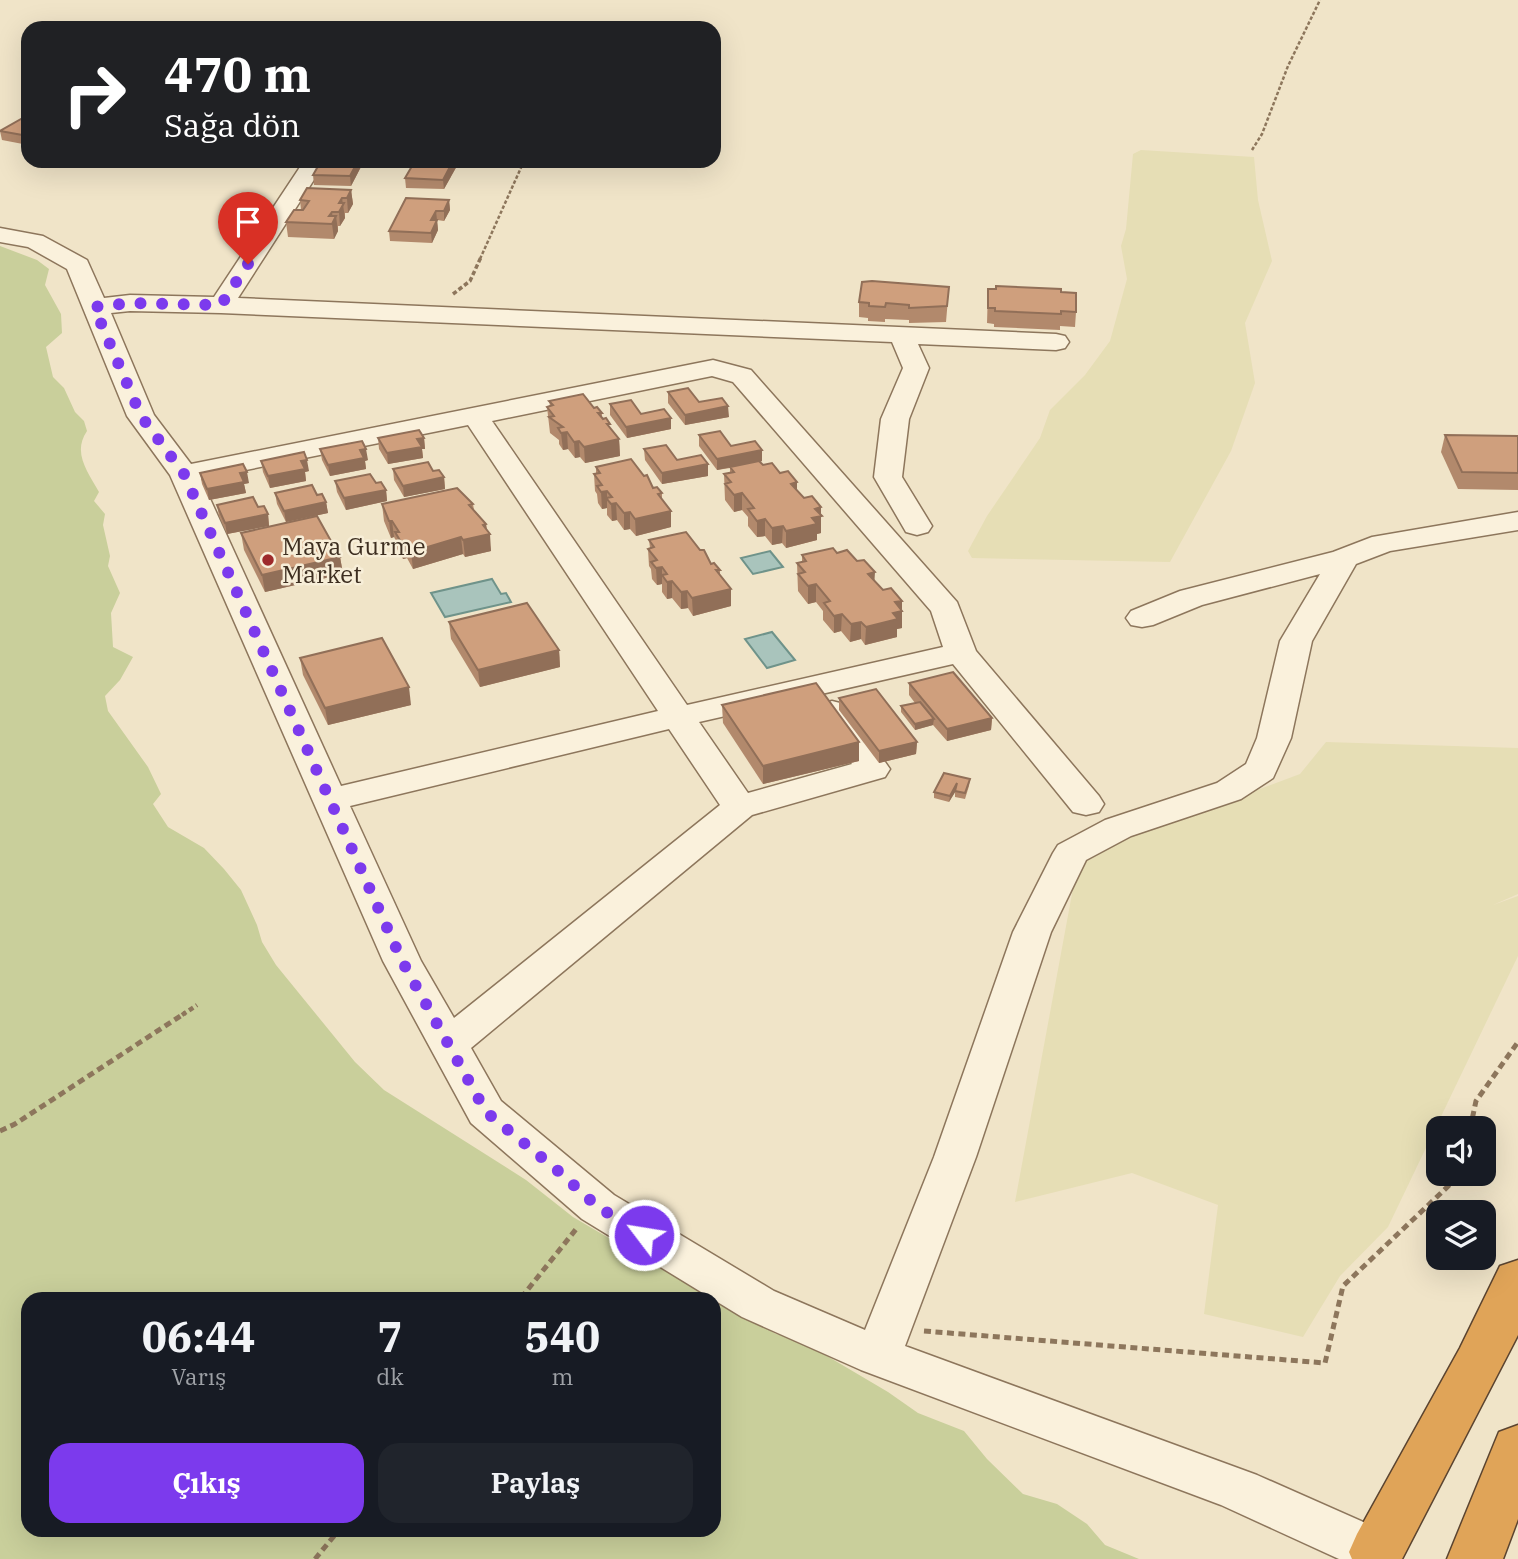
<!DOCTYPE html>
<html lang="tr">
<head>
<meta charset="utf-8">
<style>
  :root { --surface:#171b24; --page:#20242c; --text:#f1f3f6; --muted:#9ea1a6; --accent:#7c3aed }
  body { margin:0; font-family:"IBM Plex Serif",serif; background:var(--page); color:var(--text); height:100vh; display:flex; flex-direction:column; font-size:26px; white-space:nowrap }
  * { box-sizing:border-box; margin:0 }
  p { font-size:23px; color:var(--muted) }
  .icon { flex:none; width:38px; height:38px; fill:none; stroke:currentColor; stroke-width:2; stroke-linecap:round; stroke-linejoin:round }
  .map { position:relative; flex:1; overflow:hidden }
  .side { position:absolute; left:21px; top:1292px; width:700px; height:245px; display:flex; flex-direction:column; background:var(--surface); border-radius:21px; box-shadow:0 7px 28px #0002 }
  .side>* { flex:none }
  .top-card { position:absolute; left:21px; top:21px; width:700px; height:147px; border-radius:21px; box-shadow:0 7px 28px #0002; background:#202124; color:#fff; overflow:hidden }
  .controls { position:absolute; left:1426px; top:1116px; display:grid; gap:14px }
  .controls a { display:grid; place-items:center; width:70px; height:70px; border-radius:14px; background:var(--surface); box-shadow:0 7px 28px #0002; font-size:35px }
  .pin { position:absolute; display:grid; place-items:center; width:60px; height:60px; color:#fff; margin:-72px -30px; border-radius:50% 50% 50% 0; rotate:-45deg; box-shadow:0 0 7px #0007 }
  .pin .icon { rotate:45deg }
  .me { position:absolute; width:77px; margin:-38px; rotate:301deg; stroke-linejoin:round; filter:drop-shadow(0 0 5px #0008) }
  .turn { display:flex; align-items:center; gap:24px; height:147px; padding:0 28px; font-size:32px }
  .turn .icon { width:91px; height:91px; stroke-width:2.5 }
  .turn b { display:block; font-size:49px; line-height:60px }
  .eta { display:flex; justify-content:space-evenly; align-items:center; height:119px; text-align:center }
  .eta b { font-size:42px; font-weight:700; line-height:49px }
  .cta { display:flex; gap:14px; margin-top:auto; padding:14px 28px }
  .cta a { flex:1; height:80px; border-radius:21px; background:var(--accent); color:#fff; font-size:28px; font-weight:700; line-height:80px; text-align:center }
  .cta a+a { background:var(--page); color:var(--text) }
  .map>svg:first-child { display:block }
</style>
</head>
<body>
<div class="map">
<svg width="1518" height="1559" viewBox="0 0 1518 1559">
  <rect width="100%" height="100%" fill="#f0e4c8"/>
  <g fill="#e6deb5">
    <path d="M 1141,150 L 1254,157 L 1258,200 L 1272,261 L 1245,323 L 1255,383 L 1231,451 L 1170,562 L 972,558 L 968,551 L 987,516 L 1040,438 L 1050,410 L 1085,375 L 1110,341 L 1127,279 L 1121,246 L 1126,229 L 1133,154 Z"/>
    <path d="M 1326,742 L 1518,748 L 1518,894 L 1493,905 L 1518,896 L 1518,956 L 1388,1227 L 1340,1276 L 1303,1337 L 1204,1314 L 1218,1205 L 1132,1173 L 1015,1202 L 1079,856 L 1300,774 Z"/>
  </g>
  <path fill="#c9cf9b" d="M 0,246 L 37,260 L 49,269 L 45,285 L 61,314 L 62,333 L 46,347 L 53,377 L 64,388 L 75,412 L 84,421 L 87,431 C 72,453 88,472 99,492 L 94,501 L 105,514 L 103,525 L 110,556 L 108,566 L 120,593 L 111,613 L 113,647 L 133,657 L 120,680 L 105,696 L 108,711 L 148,767 L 161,794 L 153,804 L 168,827 L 204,848 L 224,869 L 241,890 L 257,925 L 262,942 L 276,965 L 355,1062 L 384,1090 L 526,1180 L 573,1217 L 711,1298 L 28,1298 L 28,1530 L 714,1530 L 714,1300 L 776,1334 L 800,1340 L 888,1392 L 918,1413 L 964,1431 L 987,1459 L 1023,1494 L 1057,1504 L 1087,1524 L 1105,1545 L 1139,1559 L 0,1559 Z"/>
  <g fill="#a9c4bc" stroke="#6f938a" stroke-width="2">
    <path d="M 770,551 L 783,567 L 753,574 L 741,558 Z"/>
    <path d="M 492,579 L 501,594 L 506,593 L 511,602 L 445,617 L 431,593 Z"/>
    <path d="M 772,632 L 795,660 L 767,668 L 745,639 Z"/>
  </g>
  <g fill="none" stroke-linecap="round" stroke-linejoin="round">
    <g stroke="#8d765c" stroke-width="3">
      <path id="minor" d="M 304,161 L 326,161 L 238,298 L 1056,334 L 1065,336 L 1069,342 L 1065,348 L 1056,350 L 918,344 L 929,368 L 909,419 L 902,477 L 932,526 L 928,532 L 917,535 L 906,532 L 874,477 L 881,419 L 903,368 L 892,342 L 221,313 L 130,311 L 111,313 L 154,415 L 191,464 L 713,360 L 751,370 L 957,602 L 976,651 L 1099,796 L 1104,804 L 1099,812 L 1086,815 L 1073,812 L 953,664 L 699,722 L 748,793 L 852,764 L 815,711 L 820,704 L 832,701 L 844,704 L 890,769 L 885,777 L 752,815 L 471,1048 L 501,1101 L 614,1195 L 774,1291 L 865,1330 L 934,1157 L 1013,932 L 1053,853 L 1058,845 L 1105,820 L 1217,783 L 1246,764 L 1257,738 L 1280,641 L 1320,574 L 1202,605 L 1153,625 L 1142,627 L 1131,625 L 1126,618 L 1131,611 L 1180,591 L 1333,552 L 1372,537 L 1518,512 L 1518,530 L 1390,551 L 1356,564 L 1312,641 L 1291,738 L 1273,778 L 1241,799 L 1131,836 L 1086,860 L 1051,932 L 976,1157 L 905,1346 L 1257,1475 L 1395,1536 L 1403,1552 L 1399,1559 L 1339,1559 L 1221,1505 L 861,1370 L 742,1317 L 582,1219 L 471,1123 L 383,961 L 170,475 L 127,416 L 67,269 L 28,247 L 0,242 L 0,228 L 43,236 L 87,260 L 104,298 L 130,295 L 214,297 ZM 712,376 L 733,382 L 931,611 L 943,647 L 687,705 L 492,421 ZM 468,425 L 658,711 L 341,786 L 201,479 ZM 669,729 L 720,805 L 454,1018 L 421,961 L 350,806 Z"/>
    </g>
    <g stroke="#5b4430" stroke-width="3">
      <g id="highway">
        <path d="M 1518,1260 L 1518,1335 L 1402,1559 L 1352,1559 L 1349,1552 L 1357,1534 L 1460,1348 L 1500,1266 Z"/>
        <path d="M 1518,1425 L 1518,1519 L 1503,1559 L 1447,1559 L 1499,1432 Z"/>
      </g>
    </g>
    <g stroke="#8d765c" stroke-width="2.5" stroke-dasharray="3.5 2" stroke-linecap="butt">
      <path d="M 1252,150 L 1262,134 L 1288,66 L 1320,0"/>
      <path d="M 480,259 L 524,161"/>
    </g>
    <path stroke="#8d765c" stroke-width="3.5" stroke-dasharray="4.5 2.5" stroke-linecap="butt" d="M 453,294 L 470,281 L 481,257"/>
    <path stroke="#8d765c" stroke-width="4.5" stroke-dasharray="5 3.5" stroke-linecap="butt" d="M 182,1015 L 197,1005"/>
    <g stroke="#8d765c" stroke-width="5" stroke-dasharray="7 4.5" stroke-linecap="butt">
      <path d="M 1470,1129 L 1476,1101 L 1518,1042"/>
      <path d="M 0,1131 L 15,1124 L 185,1013"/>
      <path d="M 521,1298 L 577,1228"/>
      <path d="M 924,1331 L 1325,1363 L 1343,1286 L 1461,1174"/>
      <path d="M 315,1559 L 339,1530"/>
    </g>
    <use href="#minor" fill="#faf1dc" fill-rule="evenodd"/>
    <use href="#highway" fill="#e0a458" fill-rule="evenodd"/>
  </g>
  <g fill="#b2896c">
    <path d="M 28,120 L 28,145 L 2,140 L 0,131 Z"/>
    <path d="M 321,161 L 364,161 L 351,186 L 314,185 L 313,175 Z"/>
    <path d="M 458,164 L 444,189 L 406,188 L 405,178 Z"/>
    <path d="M 351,190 L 353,204 L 348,213 L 345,213 L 345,218 L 340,226 L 338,226 L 338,231 L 334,239 L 288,237 L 286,222 L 301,210 L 300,200 Z"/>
    <path d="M 449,200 L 450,210 L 444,221 L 437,220 L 438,230 L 432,243 L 390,241 L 389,231 Z"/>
    <path d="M 949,287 L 946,322 L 909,323 L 909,320 L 885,319 L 885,322 L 868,321 L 868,318 L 859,317 L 859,302 Z"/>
    <path d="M 988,289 L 1061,292 L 1076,312 L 1075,327 L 1060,326 L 1060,330 L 994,327 L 994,324 L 987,323 Z"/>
    <path d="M 668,392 L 699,402 L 729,417 L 685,425 L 668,403 Z"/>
    <path d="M 549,401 L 594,408 L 602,413 L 602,418 L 619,439 L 620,456 L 585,463 L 580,457 L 575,458 L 568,449 L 563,450 L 559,444 L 559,440 L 550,433 L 547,407 L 550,406 Z"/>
    <path d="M 610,404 L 641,414 L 671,429 L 627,438 L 610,415 Z"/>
    <path d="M 699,435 L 731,446 L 762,450 L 762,461 L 760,462 L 763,465 L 780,473 L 797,482 L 797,490 L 804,498 L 821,507 L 821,533 L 817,534 L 817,540 L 786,548 L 782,543 L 772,545 L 765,536 L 757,537 L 748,526 L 748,517 L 742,510 L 734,512 L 725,500 L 724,474 L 730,473 L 730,468 L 717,470 L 699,446 Z"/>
    <path d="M 1445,435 L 1518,436 L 1518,490 L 1458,489 L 1441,452 Z"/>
    <path d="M 378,438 L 424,438 L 425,449 L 422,449 L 423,458 L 388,464 L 379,449 Z"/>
    <path d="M 320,449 L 368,460 L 365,461 L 366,469 L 330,476 L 322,460 Z"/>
    <path d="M 644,449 L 677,460 L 708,476 L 662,484 L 645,460 Z"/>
    <path d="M 261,461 L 309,471 L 305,472 L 306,481 L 270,488 L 263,472 Z"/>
    <path d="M 596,467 L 653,488 L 662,493 L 662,499 L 671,511 L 671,527 L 636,536 L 630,529 L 624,530 L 617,520 L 612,521 L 607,515 L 607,508 L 602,509 L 598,503 L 597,494 L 595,491 L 594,474 L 596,474 Z"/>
    <path d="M 393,469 L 433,471 L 444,477 L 445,489 L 404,497 L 394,480 Z"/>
    <path d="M 200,473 L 249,483 L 244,484 L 246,493 L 209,500 L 202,484 Z"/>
    <path d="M 335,481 L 386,490 L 387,501 L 346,510 L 337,492 Z"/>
    <path d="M 275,493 L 317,495 L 326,502 L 328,513 L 286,522 L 277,504 Z"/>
    <path d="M 382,504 L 473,504 L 474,510 L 486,524 L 491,551 L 465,557 L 463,554 L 413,569 L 407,558 L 403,559 L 397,549 L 396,541 L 394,537 L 391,538 L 384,521 Z"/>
    <path d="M 217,505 L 258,507 L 268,514 L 269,526 L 227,534 L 219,516 Z"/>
    <path d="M 241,533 L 340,557 L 343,574 L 265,592 L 244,550 Z"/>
    <path d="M 649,540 L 711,564 L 720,570 L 720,576 L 731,606 L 693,616 L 688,608 L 681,609 L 672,598 L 667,599 L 662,592 L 662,584 L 657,585 L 652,579 L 651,569 L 649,566 L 648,549 L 650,548 Z"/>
    <path d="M 837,553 L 875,581 L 883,590 L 902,601 L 902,628 L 897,629 L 897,637 L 865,645 L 861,639 L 850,642 L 841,631 L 834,633 L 823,620 L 823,611 L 816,602 L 808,604 L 798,591 L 797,563 L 802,562 L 802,555 Z"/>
    <path d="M 449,622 L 559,650 L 560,667 L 480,687 L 451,639 Z"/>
    <path d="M 300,658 L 411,705 L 328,725 L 303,675 Z"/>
    <path d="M 909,683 L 992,718 L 991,730 L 947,741 L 933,725 L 915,730 L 901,712 L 901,706 L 915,703 L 909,695 Z"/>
    <path d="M 839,698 L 917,742 L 916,754 L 879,763 L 839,710 Z"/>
    <path d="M 722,705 L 859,742 L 859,761 L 763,784 L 723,723 Z"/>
    <path d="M 970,779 L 969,786 L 965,799 L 955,797 L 955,792 L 949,802 L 934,798 L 934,792 Z"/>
  </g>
  <g fill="#916f58">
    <path d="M 358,161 L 364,161 L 351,186 L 350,176 Z"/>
    <path d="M 453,161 L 457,161 L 458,164 L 444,189 L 443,180 Z"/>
    <path d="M 351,190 L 353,204 L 348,213 L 347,198 Z"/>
    <path d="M 342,198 L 345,218 L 340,226 L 339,212 L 339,203 Z"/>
    <path d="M 449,200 L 450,210 L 444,221 L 444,211 Z"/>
    <path d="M 436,211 L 437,220 L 431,220 Z"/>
    <path d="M 332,212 L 333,222 L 336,216 L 338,231 L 334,239 L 332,224 L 329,216 Z"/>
    <path d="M 437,220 L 438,230 L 432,243 L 431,233 Z"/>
    <path d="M 728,406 L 729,417 L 685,425 L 685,415 Z"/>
    <path d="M 671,418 L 671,429 L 627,438 L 626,427 Z"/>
    <path d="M 567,432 L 568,449 L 563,450 L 561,433 Z"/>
    <path d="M 424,438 L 425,449 L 422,449 L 423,458 L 388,464 L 387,453 L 417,439 Z"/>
    <path d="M 619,439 L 620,456 L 585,463 L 584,447 Z"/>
    <path d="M 579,441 L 580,457 L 575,458 L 574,442 Z"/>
    <path d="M 366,449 L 368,460 L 365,461 L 366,469 L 330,476 L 328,465 L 360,450 Z"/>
    <path d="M 762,450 L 762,461 L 717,470 L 717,459 Z"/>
    <path d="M 307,460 L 309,471 L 305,472 L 306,481 L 270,488 L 268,476 L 301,461 Z"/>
    <path d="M 708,464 L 708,476 L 662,484 L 662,473 Z"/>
    <path d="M 247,472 L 249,483 L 244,484 L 246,493 L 209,500 L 207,489 L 240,473 Z"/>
    <path d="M 444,477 L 445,489 L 404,497 L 403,486 Z"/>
    <path d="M 797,482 L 797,499 L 791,484 Z"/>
    <path d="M 386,490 L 387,501 L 346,510 L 344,498 Z"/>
    <path d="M 607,491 L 607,508 L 602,509 L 601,492 Z"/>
    <path d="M 742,493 L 742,510 L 734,512 L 734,495 Z"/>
    <path d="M 326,502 L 328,513 L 286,522 L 284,511 Z"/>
    <path d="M 616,503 L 617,520 L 612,521 L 611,504 Z"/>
    <path d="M 821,507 L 821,533 L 817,534 L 817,540 L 786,548 L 786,531 L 815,509 Z"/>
    <path d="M 671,511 L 671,527 L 636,536 L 635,519 Z"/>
    <path d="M 630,512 L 630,529 L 624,530 L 624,513 Z"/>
    <path d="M 268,514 L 269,526 L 227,534 L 225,523 Z"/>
    <path d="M 765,519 L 765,536 L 757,537 L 757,521 Z"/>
    <path d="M 389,521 L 392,521 L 394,537 L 391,538 Z"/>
    <path d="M 486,524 L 487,535 L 490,534 L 491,551 L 465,557 L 463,540 L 483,525 Z"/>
    <path d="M 783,526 L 782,543 L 772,545 L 772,528 Z"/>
    <path d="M 461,537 L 463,554 L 413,569 L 411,552 Z"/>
    <path d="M 405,541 L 407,558 L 403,559 L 401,542 Z"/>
    <path d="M 340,557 L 343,574 L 265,592 L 262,575 Z"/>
    <path d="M 662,567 L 662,584 L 657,585 L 656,568 Z"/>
    <path d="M 875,572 L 874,589 L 868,574 Z"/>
    <path d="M 672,581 L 672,598 L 667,599 L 667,582 Z"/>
    <path d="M 816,584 L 816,602 L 808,604 L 808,586 Z"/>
    <path d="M 731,589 L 731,606 L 693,616 L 692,598 Z"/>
    <path d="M 687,591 L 688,608 L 681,609 L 681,592 Z"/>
    <path d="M 902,601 L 902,628 L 897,629 L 897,637 L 865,645 L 866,627 L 895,602 Z"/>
    <path d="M 842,614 L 841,631 L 834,633 L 834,616 Z"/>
    <path d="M 861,622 L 861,639 L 850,642 L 851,624 Z"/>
    <path d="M 559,650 L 560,667 L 480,687 L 478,670 Z"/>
    <path d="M 409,687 L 411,705 L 328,725 L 325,708 Z"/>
    <path d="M 992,718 L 991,730 L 947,741 L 947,729 Z"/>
    <path d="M 934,719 L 933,725 L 915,730 L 915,724 Z"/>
    <path d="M 859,742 L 859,761 L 763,784 L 763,766 Z"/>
    <path d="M 917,742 L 916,754 L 879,763 L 879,751 Z"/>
    <path d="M 957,783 L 957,789 L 949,802 L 950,796 Z"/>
  </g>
  <g fill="#cf9f7d" stroke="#916f58" stroke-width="2">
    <path d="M 21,119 L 28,120 L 28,136 L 0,131 Z"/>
    <path d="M 321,161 L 358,161 L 350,176 L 313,175 Z"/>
    <path d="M 415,161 L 453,161 L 443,180 L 405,178 Z"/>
    <path d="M 307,188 L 351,190 L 347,198 L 342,198 L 339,203 L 344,203 L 339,212 L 332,212 L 329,216 L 336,216 L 332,224 L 286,222 L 294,210 L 303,210 L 309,201 L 300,200 Z"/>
    <path d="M 406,198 L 449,200 L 444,211 L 436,211 L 431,220 L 437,220 L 431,233 L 389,231 Z"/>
    <path d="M 872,281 L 949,287 L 947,306 L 909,308 L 909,305 L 886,303 L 885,307 L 869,306 L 869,303 L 859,302 L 862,282 Z"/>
    <path d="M 996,286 L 1061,289 L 1061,292 L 1076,293 L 1076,312 L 1061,311 L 1061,314 L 995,311 L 995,308 L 988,308 L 988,289 L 996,289 Z"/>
    <path d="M 688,388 L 699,402 L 722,398 L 728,406 L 685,415 L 668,392 Z"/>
    <path d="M 583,394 L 594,408 L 597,407 L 602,413 L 598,413 L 603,419 L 606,418 L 610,424 L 607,424 L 619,439 L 584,447 L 579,441 L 574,442 L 567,432 L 561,433 L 558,428 L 563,427 L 549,417 L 554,416 L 547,407 L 553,405 L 549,401 Z"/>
    <path d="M 631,400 L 641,414 L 664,409 L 671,418 L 626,427 L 610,404 Z"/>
    <path d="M 419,430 L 424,438 L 417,439 L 422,447 L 387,453 L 378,438 Z"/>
    <path d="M 720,431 L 731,446 L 755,441 L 762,450 L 717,459 L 699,435 Z"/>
    <path d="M 1445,435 L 1518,436 L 1518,473 L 1462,472 Z"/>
    <path d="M 362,441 L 366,449 L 360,450 L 364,458 L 328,465 L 320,449 Z"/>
    <path d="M 666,445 L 677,460 L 701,455 L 708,464 L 662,473 L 644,449 Z"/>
    <path d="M 304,452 L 307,460 L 301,461 L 305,469 L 268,476 L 261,461 Z"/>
    <path d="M 631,459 L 644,476 L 647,475 L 653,488 L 657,487 L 662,493 L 658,494 L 671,511 L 635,519 L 630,512 L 624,513 L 616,503 L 611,504 L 606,498 L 612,497 L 607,491 L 601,492 L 597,486 L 602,485 L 594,474 L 600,473 L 596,467 Z"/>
    <path d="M 759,461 L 763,465 L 772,463 L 780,473 L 788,471 L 797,482 L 791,484 L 804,498 L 812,496 L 821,507 L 815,509 L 822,516 L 812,518 L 817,524 L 786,531 L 783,526 L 772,528 L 765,519 L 757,521 L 748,509 L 754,508 L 742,493 L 734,495 L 725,484 L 731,482 L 724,474 L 734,472 L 730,467 Z"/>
    <path d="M 428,462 L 433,471 L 439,470 L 444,477 L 403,486 L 393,469 Z"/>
    <path d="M 243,464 L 247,472 L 240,473 L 244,482 L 207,489 L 200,473 Z"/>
    <path d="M 370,474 L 376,483 L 381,482 L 386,490 L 344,498 L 335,481 Z"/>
    <path d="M 312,485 L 317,495 L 322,494 L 326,502 L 284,511 L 275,493 Z"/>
    <path d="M 457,488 L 473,504 L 469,505 L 486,524 L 483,525 L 490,534 L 463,540 L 461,537 L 411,552 L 405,541 L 401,542 L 395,532 L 399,532 L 392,521 L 389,521 L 382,504 Z"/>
    <path d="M 253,497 L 258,507 L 264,506 L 268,514 L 225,523 L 217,505 Z"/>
    <path d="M 317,516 L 340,557 L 262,575 L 241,533 Z"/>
    <path d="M 686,532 L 700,550 L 704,550 L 711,564 L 714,563 L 720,570 L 716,570 L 731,589 L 692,598 L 687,591 L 681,592 L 672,581 L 667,582 L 662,575 L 667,574 L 662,567 L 656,568 L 651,562 L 657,560 L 648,549 L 654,547 L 649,540 Z"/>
    <path d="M 833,548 L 837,553 L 847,550 L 857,561 L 864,560 L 875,572 L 868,574 L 883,590 L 891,588 L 902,601 L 895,602 L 902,611 L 893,613 L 898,619 L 866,627 L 861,622 L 851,624 L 842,614 L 834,616 L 824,603 L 830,601 L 816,584 L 808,586 L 798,574 L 805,572 L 797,563 L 806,561 L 802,555 Z"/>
    <path d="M 527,603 L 559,650 L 478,670 L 449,622 Z"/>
    <path d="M 382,638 L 409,687 L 325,708 L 300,658 Z"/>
    <path d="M 953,672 L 992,718 L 947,729 L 909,683 Z"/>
    <path d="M 816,683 L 859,742 L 763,766 L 722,705 Z"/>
    <path d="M 876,689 L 917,742 L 879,751 L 839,698 Z"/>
    <path d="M 920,702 L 934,719 L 915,724 L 901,706 Z"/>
    <path d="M 944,773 L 970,779 L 965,793 L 955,791 L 957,783 L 950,796 L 934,792 Z"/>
  </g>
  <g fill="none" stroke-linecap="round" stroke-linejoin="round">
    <path stroke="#7c3aed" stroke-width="12" stroke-dasharray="0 21.6" d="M 248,264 L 221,305 L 130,303 L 94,307 L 141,416 L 184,474 L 402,961 L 486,1112 L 557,1170 L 598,1207 L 644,1235"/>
  </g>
  <circle fill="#9e2a2b" stroke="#f7eed8" stroke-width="2.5" cx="268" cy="560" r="7"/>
  <g text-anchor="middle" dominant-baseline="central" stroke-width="5" stroke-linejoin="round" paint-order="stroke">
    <g font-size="24" fill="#3d2e20" stroke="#f7eed8" text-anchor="start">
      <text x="282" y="546">Maya Gurme<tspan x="282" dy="28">Market</tspan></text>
    </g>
  </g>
</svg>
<div class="controls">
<a><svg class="icon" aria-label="sound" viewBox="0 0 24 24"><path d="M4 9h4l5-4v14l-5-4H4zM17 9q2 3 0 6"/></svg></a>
<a><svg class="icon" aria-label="layers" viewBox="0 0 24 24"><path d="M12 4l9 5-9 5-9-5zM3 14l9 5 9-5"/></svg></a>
</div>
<div class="pin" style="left:248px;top:264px;background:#d93025"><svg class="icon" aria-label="arrive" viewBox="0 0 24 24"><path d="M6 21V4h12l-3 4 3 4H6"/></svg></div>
<svg class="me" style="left:644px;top:1235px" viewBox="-20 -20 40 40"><circle r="17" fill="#7c3aed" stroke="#fff" stroke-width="3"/><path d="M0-11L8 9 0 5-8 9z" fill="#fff"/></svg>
<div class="top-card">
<div class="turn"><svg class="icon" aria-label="right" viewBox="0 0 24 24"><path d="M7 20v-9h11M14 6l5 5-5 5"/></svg><div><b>470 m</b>Sağa dön</div></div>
</div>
<section class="side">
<div class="eta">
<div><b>06:44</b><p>Varış</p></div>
<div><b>7</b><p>dk</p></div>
<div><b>540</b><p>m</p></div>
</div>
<div class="cta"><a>Çıkış</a><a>Paylaş</a></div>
</section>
</div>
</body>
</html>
